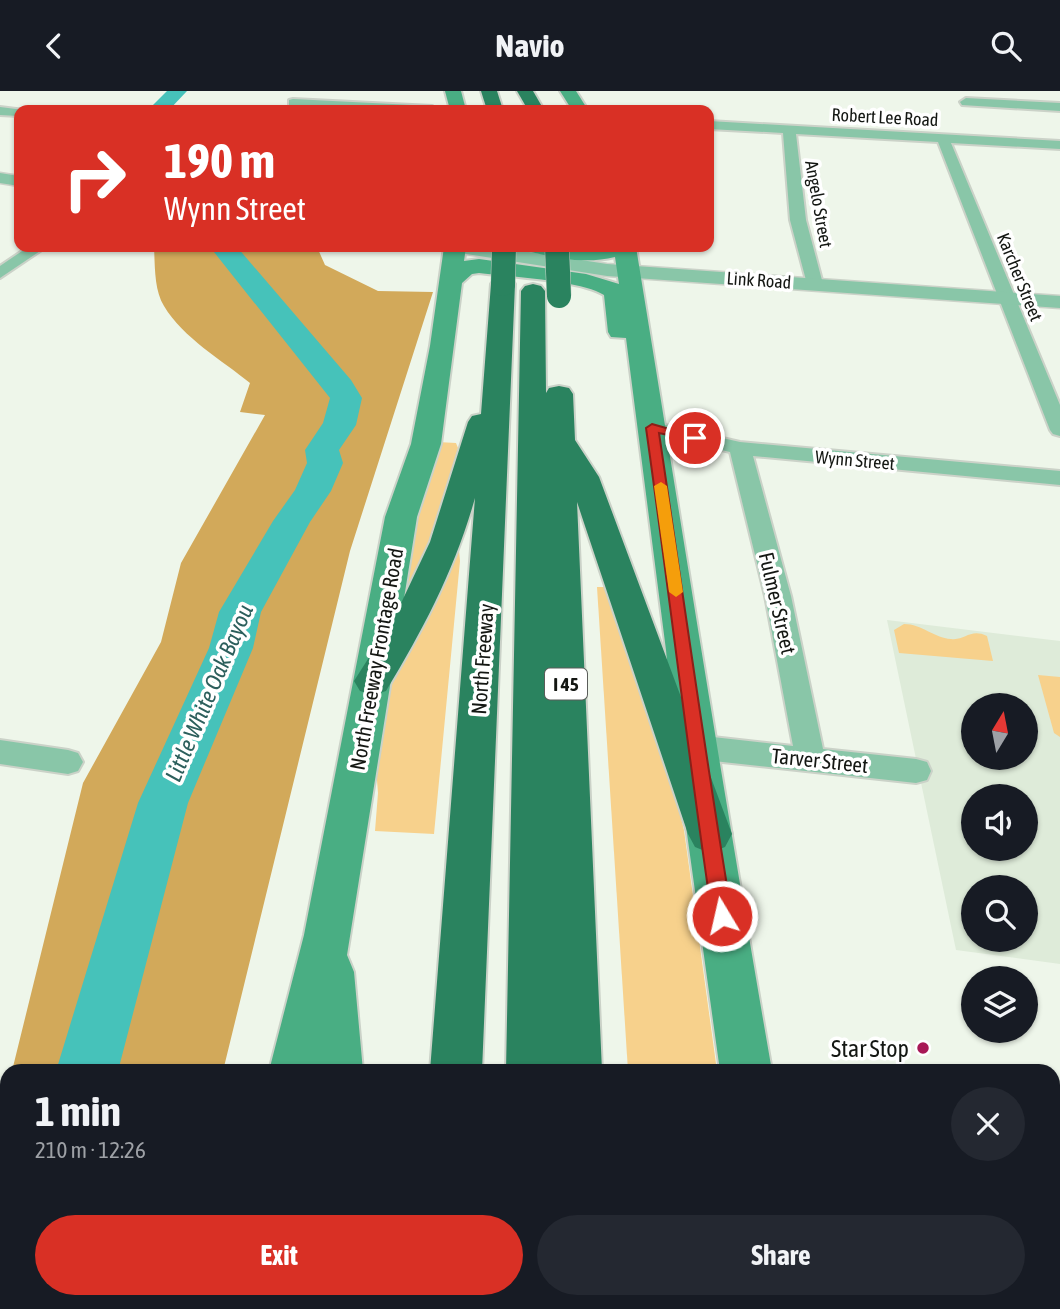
<!DOCTYPE html>
<html lang="en">
<head>
<meta charset="utf-8">
<style>
  :root { --surface:#171b24; --page:#242831; --text:#f1f3f6; --muted:#9ea1a6; --accent:#d93025 }
  body { margin:0; font-family:"Asap Condensed",sans-serif; background:var(--page); color:var(--text); height:100vh; display:flex; flex-direction:column; font-size:26px; white-space:nowrap }
  * { box-sizing:border-box; margin:0 }
  p { font-size:23px; color:var(--muted) }
  .icon { flex:none; width:38px; height:38px; fill:none; stroke:currentColor; stroke-width:2; stroke-linecap:round; stroke-linejoin:round }
  .map { position:relative; flex:1; overflow:hidden }
  .sheet { position:absolute; left:0px; top:973px; width:1060px; height:245px; display:flex; flex-direction:column; background:var(--surface); border-radius:21px 21px 0 0; box-shadow:0 2px 5px #0004 }
  .sheet>* { flex:none }
  .guide { position:absolute; left:14px; top:14px; width:700px; height:147px; border-radius:14px; box-shadow:0 2px 5px #0004; background:#d93025; color:#fff; overflow:hidden }
  .needle { width:46px; rotate:10deg }
  .buttons { position:absolute; left:961px; top:602px; display:grid; gap:14px }
  .buttons a { display:grid; place-items:center; width:77px; height:77px; border-radius:50%; background:var(--surface); box-shadow:0 2px 5px #0004; font-size:35px }
  .pin { position:absolute; display:grid; place-items:center; width:60px; height:60px; color:#fff; margin:-30px; border:4px solid #fff; border-radius:50%; box-shadow:0 2px 7px #0007 }
  .me { position:absolute; width:77px; margin:-38px; rotate:351deg; stroke-linejoin:round; filter:drop-shadow(0 0 5px #0008) }
  .turn { display:flex; align-items:center; gap:24px; height:147px; padding:0 35px; font-size:32px }
  .turn .icon { width:91px; height:91px; stroke-width:2.5 }
  .turn b { display:block; font-size:49px; line-height:60px }
  .round { display:grid; place-items:center; flex:none; width:74px; height:74px; border-radius:37px; background:var(--page) }
  .head { display:flex; align-items:center; justify-content:space-between; height:119px; padding:0 35px }
  h1 { font-size:42px; font-weight:700; line-height:52px }
  .cta { display:flex; gap:14px; margin-top:auto; padding:14px 35px }
  .cta a { flex:1; height:80px; border-radius:42px; background:var(--accent); color:#fff; font-size:28px; font-weight:700; line-height:80px; text-align:center }
  .cta a+a { background:var(--page); color:var(--text) }
  header { display:flex; justify-content:space-between; align-items:center; height:91px; padding:0 35px; background:var(--surface); font-size:32px; font-weight:700 }
  .map>svg:first-child { display:block }
</style>
</head>
<body>
<header><svg class="icon" aria-label="back" viewBox="0 0 24 24"><path d="M15 5l-7 7 7 7"/></svg>Navio<svg class="icon" aria-label="search" viewBox="0 0 24 24"><circle cx="10" cy="10" r="6"/><path d="M15 15l6 6"/></svg></header>
<div class="map">
<svg width="1060" height="1218" viewBox="0 0 1060 1218">
  <rect width="100%" height="100%" fill="#eef6ea"/>
  <path fill="#deebd9" fill-rule="evenodd" d="M 887,529 L 1060,550 L 1060,873 L 956,859 ZM 973,614 L 1026,614 L 1026,667 L 973,667 ZM 973,705 L 1026,705 L 1026,758 L 973,758 ZM 973,796 L 1026,796 L 1026,849 L 973,849 Z"/>
  <g fill="#f7d18c">
    <path d="M 438,351 L 456,352 L 458,357 L 438,431 L 400,524 L 403,466 Z"/>
    <path d="M 456,456 L 459,459 L 460,470 L 434,743 L 375,740 L 378,702 L 374,652 L 392,580 Z"/>
    <path d="M 597,496 L 608,496 L 666,666 L 684,739 L 717,980 L 628,980 Z"/>
    <path d="M 904,533 C 922,533 934,547 951,548 C 965,550 970,537 987,545 L 993,570 L 899,562 L 894,539 Z"/>
    <path d="M 1038,584 L 1060,586 L 1060,646 L 1054,642 Z"/>
  </g>
  <path fill="#d2a95a" d="M 154,156 L 317,156 L 325,174 L 378,200 L 433,201 L 350,460 L 223,980 L 12,980 L 83,692 L 161,551 L 181,472 L 265,324 L 240,321 L 250,292 C 222,269 183,247 164,215 C 154,199 155,174 154,156 Z"/>
  <g fill="none" stroke-linecap="round" stroke-linejoin="round">
    <g fill="#46c2ba" fill-rule="evenodd">
      <path d="M 167,0 L 187,0 L 169,19 L 148,19 Z"/>
      <path d="M 210,156 L 237,156 L 351,289 L 362,307 L 356,334 L 339,359 L 343,372 L 331,400 L 310,431 L 261,521 L 253,557 L 188,712 L 118,980 L 56,980 L 138,712 L 209,557 L 219,521 L 273,430 L 295,399 L 307,372 L 305,359 L 323,332 L 330,307 Z"/>
      <path d="M 7,1178 L 7,1211 L 51,1211 L 48,1218 L 0,1218 L 0,1181 Z"/>
    </g>
    <g stroke="#cbd2c8" stroke-width="4">
      <g id="minor">
        <path d="M 966,7 L 1060,12 L 1060,20 L 962,14 L 960,11 Z"/>
        <path d="M 293,8 L 432,15 L 438,19 L 365,19 L 289,15 L 289,9 Z"/>
        <path d="M 0,16 L 24,19 L 19,19 L 19,25 L 0,24 Z"/>
        <path d="M 709,30 L 1060,50 L 1060,58 L 951,52 L 1060,314 L 1060,345 L 1053,343 L 1050,339 L 938,51 L 796,43 L 806,129 L 823,193 L 815,198 L 807,193 L 790,129 L 783,42 L 709,38 Z"/>
        <path d="M 28,156 L 46,156 L 0,187 L 0,175 Z"/>
        <path d="M 652,331 L 740,351 L 1060,380 L 1060,394 L 753,365 L 791,505 L 823,658 L 916,668 L 927,671 L 931,680 L 927,689 L 916,692 L 695,668 L 685,664 L 680,656 L 685,648 L 695,644 L 793,655 L 765,505 L 730,361 L 645,341 L 642,337 L 645,333 Z"/>
        <path d="M 0,649 L 68,659 L 78,662 L 83,671 L 78,680 L 68,683 L 0,673 Z"/>
      </g>
    </g>
    <g stroke="#cbd2c8" stroke-width="3">
      <g id="tertiary">
        <path d="M 0,82 L 19,85 L 19,95 L 0,92 Z"/>
        <path d="M 450,156 L 497,156 L 607,173 L 1060,205 L 1060,217 L 607,185 L 460,162 L 453,160 Z"/>
      </g>
    </g>
    <g stroke="#cbd2c8" stroke-width="4">
      <g id="secondary">
        <path d="M 445,0 L 461,0 L 466,19 L 450,19 Z"/>
        <path d="M 560,0 L 576,0 L 588,19 L 572,19 Z"/>
        <path d="M 444,156 L 466,156 L 464,170 L 479,168 L 586,183 L 619,193 L 615,166 C 587,173 559,168 531,161 L 528,156 L 636,156 C 681,431 724,706 772,980 L 720,980 L 675,656 L 666,559 L 626,247 L 611,246 L 608,241 L 604,204 C 580,189 509,186 479,182 L 472,183 L 462,192 L 441,353 L 417,426 L 347,864 L 354,881 L 363,980 L 269,980 L 304,844 L 385,426 L 411,353 L 430,255 Z"/>
        <path d="M 0,1074 L 7,1076 L 7,1132 L 0,1130 Z"/>
        <path d="M 0,1157 L 7,1159 L 7,1211 L 26,1211 L 9,1218 L 0,1217 Z"/>
        <path d="M 81,1211 L 164,1211 L 167,1218 L 84,1218 Z"/>
        <path d="M 217,1211 L 277,1211 L 276,1218 L 214,1218 Z"/>
        <path d="M 749,1211 L 809,1211 L 811,1218 L 749,1218 Z"/>
      </g>
    </g>
    <g stroke="#cbd2c8" stroke-width="4">
      <g id="motorway">
        <path d="M 481,0 L 497,0 L 503,19 L 487,19 Z"/>
        <path d="M 517,0 L 533,0 L 544,19 L 528,19 Z"/>
        <path d="M 503,186 L 511,188 L 515,193 L 482,980 L 430,980 L 475,407 C 455,478 424,537 386,600 L 373,604 L 360,600 L 354,590 L 394,527 L 430,451 L 468,331 L 472,325 L 481,323 L 491,193 L 495,188 Z"/>
        <path d="M 533,193 L 541,195 L 545,200 L 546,302 L 549,297 L 559,295 L 569,297 L 573,303 L 575,349 L 599,386 L 732,743 L 725,756 L 710,762 L 695,756 L 688,743 L 577,411 L 602,980 L 506,980 L 521,200 L 525,195 Z"/>
        <path d="M 412,1211 L 472,1211 L 472,1218 L 410,1218 Z"/>
        <path d="M 500,1211 L 619,1211 L 620,1218 L 499,1218 Z"/>
      </g>
    </g>
    <use href="#minor" fill="#89c6a8" fill-rule="evenodd"/>
    <use href="#tertiary" fill="#89c6a8" fill-rule="evenodd"/>
    <use href="#secondary" fill="#49ae83" fill-rule="evenodd"/>
    <use href="#motorway" fill="#2a835f" fill-rule="evenodd"/>
    <g stroke="#cbd2c8" stroke-width="25" stroke-linecap="butt">
      <g id="motorway-bridge">
        <path d="M 557,156 L 559,205"/>
        <path d="M 503,193 L 504,156"/>
      </g>
    </g>
    <use href="#motorway-bridge" stroke="#2a835f" stroke-width="24"/>
  </g>
  <path fill="#d93025" stroke="#8d1f18" stroke-width="2" d="M 652,333 L 701,347 L 695,350 L 659,342 C 683,503 705,664 732,825 L 729,831 L 722,834 L 715,831 L 712,825 C 688,663 669,500 646,337 Z"/>
  <path fill="#f59e0b" d="M 661,391 L 667,395 L 683,501 L 676,506 L 669,501 L 654,395 Z"/>
  <circle fill="#a81856" stroke="#fff" stroke-width="2.5" cx="923" cy="957" r="7"/>
  <g text-anchor="middle" dominant-baseline="central" stroke-width="7" stroke-linejoin="round" paint-order="stroke">
    <g font-size="18" fill="#141713" stroke="#fff">
      <text transform="translate(885 26) rotate(3)">Robert Lee Road</text>
      <text transform="translate(819 113) rotate(80)">Angelo Street</text>
      <text transform="translate(1020 186) rotate(68)">Karcher Street</text>
      <text transform="translate(759 189) rotate(4)">Link Road</text>
      <text transform="translate(855 369) rotate(5)">Wynn Street</text>
    </g>
    <rect fill="#fff" stroke="#5a5d5a" stroke-width="2" x="545" y="577.5" width="42" height="31" rx="5"/>
    <g font-size="19" font-weight="bold" fill="#141713">
      <text x="566" y="593">I 45</text>
    </g>
    <g font-size="21" fill="#141713" stroke="#fff">
      <text transform="translate(778 512) rotate(77)">Fulmer Street</text>
      <text transform="translate(376 568) rotate(-80)">North Freeway Frontage Road</text>
      <text transform="translate(482 568) rotate(-86)">North Freeway</text>
      <text transform="translate(820 669) rotate(6)">Tarver Street</text>
    </g>
    <g font-size="23" font-style="italic" fill="#2c5f5c" stroke="#fff">
      <text transform="translate(209 602) rotate(-67)">Little White Oak Bayou</text>
    </g>
    <g font-size="24" fill="#141713" stroke="#fff" text-anchor="end">
      <text x="909" y="957">Star Stop</text>
    </g>
  </g>
</svg>
<div class="buttons">
<a><svg class="needle" viewBox="-14 -14 28 28"><path d="M0-13l5 13h-10z" fill="#e53935"/><path d="M0 13l5-13h-10z" fill="#9ea1a6"/></svg></a>
<a><svg class="icon" aria-label="sound" viewBox="0 0 24 24"><path d="M4 9h4l5-4v14l-5-4H4zM17 9q2 3 0 6"/></svg></a>
<a><svg class="icon" aria-label="search" viewBox="0 0 24 24"><circle cx="10" cy="10" r="6"/><path d="M15 15l6 6"/></svg></a>
<a><svg class="icon" aria-label="layers" viewBox="0 0 24 24"><path d="M12 4l9 5-9 5-9-5zM3 14l9 5 9-5"/></svg></a>
</div>
<div class="pin" style="left:695px;top:347px;background:#d93025"><svg class="icon" aria-label="arrive" viewBox="0 0 24 24"><path d="M6 21V4h12l-3 4 3 4H6"/></svg></div>
<svg class="me" style="left:722px;top:825px" viewBox="-20 -20 40 40"><circle r="17" fill="#d93025" stroke="#fff" stroke-width="3"/><path d="M0-11L8 9 0 5-8 9z" fill="#fff"/></svg>
<div class="guide">
<div class="turn"><svg class="icon" aria-label="right" viewBox="0 0 24 24"><path d="M7 20v-9h11M14 6l5 5-5 5"/></svg><div><b>190 m</b>Wynn Street</div></div>
</div>
<section class="sheet">
<div class="head"><div><h1>1 min</h1><p>210 m · 12:26</p></div><a class="round"><svg class="icon" aria-label="close" viewBox="0 0 24 24"><path d="M6 6l12 12M18 6L6 18"/></svg></a></div>
<div class="cta"><a>Exit</a><a>Share</a></div>
</section>
</div>
</body>
</html>
